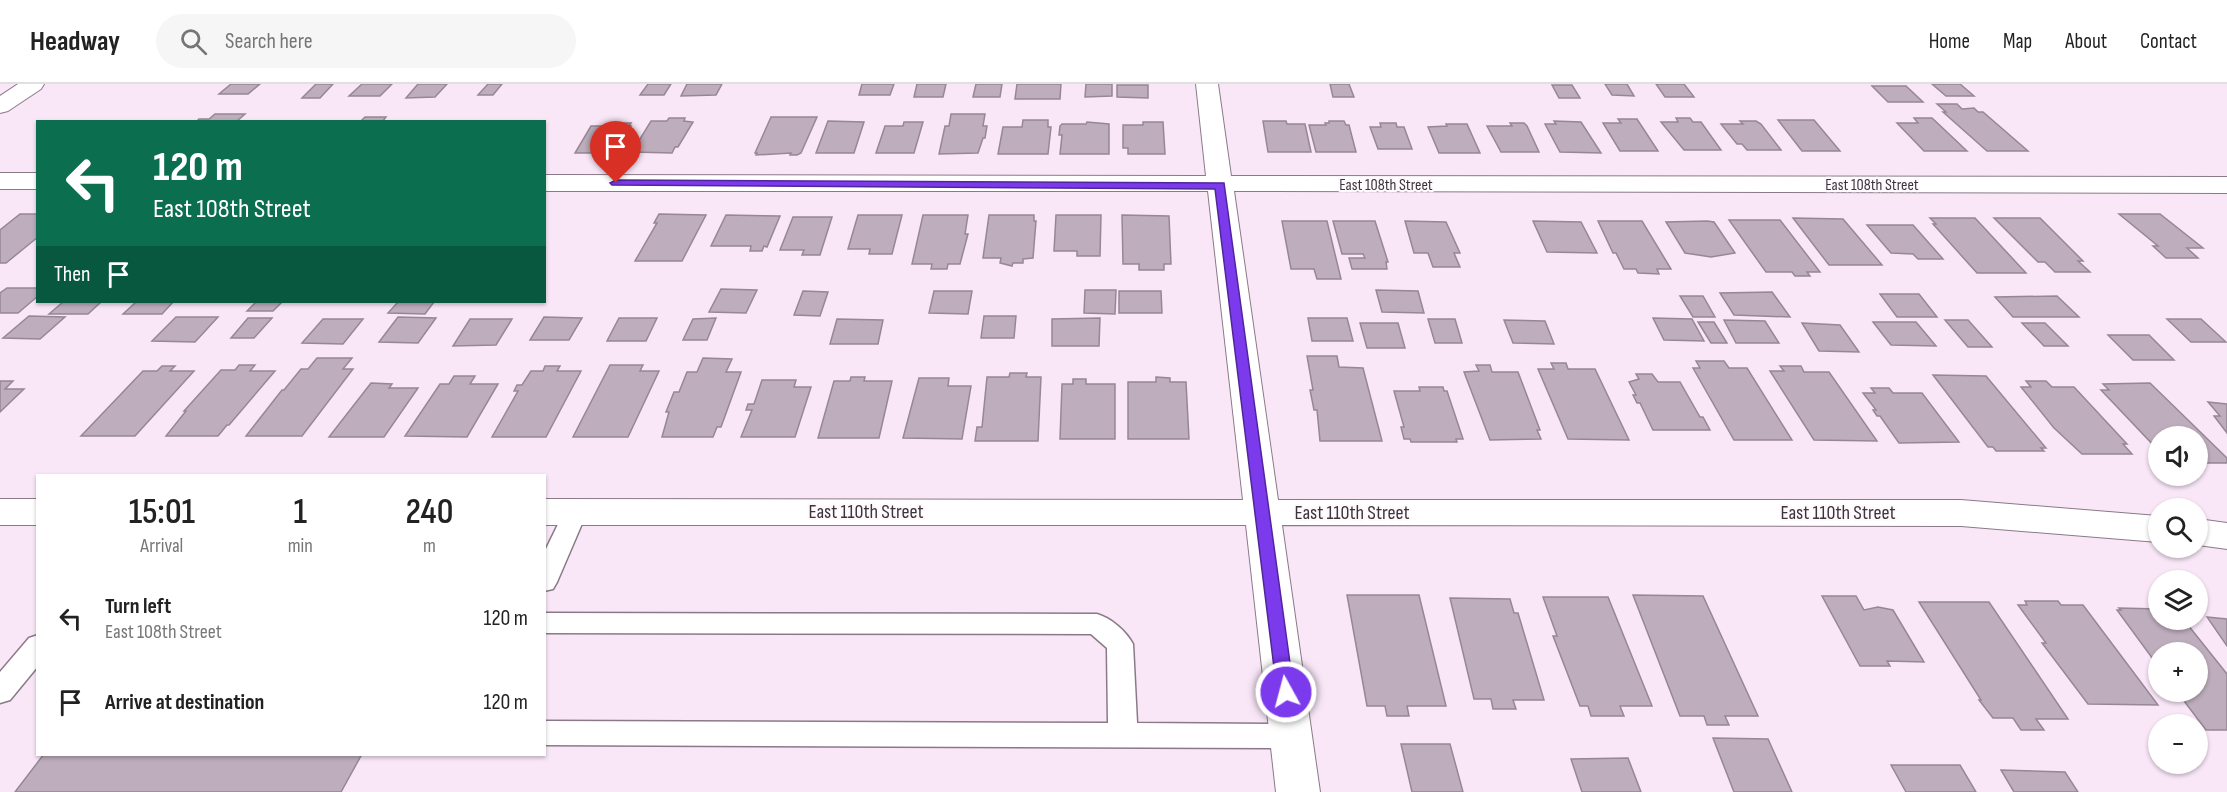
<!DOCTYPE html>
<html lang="en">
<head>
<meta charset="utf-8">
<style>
  :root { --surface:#fff; --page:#f6f6f6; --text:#222; --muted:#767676; --line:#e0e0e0 }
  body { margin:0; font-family:"Sofia Sans Condensed",sans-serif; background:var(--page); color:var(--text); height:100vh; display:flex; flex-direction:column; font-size:22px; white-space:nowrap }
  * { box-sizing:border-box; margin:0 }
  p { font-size:20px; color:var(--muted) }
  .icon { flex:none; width:33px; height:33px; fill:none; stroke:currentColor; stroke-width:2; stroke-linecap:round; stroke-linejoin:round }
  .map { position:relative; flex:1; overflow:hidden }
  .panel { position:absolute; left:36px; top:390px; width:510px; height:282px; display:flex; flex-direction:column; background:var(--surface); border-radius:0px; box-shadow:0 2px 4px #0004 }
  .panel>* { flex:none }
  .hud { position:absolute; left:36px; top:36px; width:510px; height:183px; border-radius:0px; box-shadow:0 2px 4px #0004; background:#0b6e4f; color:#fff; overflow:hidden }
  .fabs { position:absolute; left:2148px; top:342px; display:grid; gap:12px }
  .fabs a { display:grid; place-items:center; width:60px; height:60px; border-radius:50%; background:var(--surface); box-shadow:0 2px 4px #0004; font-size:30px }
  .pin { position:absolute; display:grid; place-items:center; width:51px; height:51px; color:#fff; margin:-62px -26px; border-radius:50% 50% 50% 0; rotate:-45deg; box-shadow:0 0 6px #0007 }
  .pin .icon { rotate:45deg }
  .me { position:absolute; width:66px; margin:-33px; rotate:353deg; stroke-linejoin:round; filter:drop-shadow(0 0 4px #0008) }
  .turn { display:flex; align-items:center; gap:21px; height:126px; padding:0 18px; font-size:27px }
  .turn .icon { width:78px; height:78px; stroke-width:2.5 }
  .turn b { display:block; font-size:42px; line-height:51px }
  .then { display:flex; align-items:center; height:57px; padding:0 18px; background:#0003; gap:12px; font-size:22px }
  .eta { display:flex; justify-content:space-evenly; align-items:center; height:102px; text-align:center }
  .eta b { font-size:36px; font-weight:600; line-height:42px }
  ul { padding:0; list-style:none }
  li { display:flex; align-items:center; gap:18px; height:84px; padding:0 18px }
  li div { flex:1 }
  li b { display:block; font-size:22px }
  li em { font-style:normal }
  header { display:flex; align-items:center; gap:36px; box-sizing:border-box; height:84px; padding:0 30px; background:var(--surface); border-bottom:2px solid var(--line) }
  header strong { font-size:28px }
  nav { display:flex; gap:33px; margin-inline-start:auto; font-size:21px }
  .search { width:420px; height:54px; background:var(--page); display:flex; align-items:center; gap:15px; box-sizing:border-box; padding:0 21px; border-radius:33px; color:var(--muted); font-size:22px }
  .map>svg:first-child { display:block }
</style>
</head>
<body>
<header>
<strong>Headway</strong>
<div class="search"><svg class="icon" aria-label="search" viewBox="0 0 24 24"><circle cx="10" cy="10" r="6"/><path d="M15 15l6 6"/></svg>Search here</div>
<nav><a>Home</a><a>Map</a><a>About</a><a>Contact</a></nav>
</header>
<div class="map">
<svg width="2227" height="708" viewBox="0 0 2227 708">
  <rect width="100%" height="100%" fill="#f9e7f7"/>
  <g fill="#beadbc" stroke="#978795" stroke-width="1.5">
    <path d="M 231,0 L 260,0 L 248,10 L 219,10 Z"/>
    <path d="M 316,0 L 333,0 L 320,14 L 302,14 Z"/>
    <path d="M 362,0 L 392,0 L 380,12 L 349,12 Z"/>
    <path d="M 418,0 L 447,0 L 435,13 L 406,14 Z"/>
    <path d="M 488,0 L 502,0 L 493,11 L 478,11 Z"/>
    <path d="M 648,0 L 671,0 L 664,11 L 640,11 Z"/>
    <path d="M 687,0 L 722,0 L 716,11 L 681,12 Z"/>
    <path d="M 862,0 L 894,0 L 890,11 L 859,11 Z"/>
    <path d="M 917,0 L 946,0 L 943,13 L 914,13 Z"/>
    <path d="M 976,0 L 1002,0 L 1000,13 L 973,13 Z"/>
    <path d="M 1017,0 L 1061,0 L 1060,15 L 1015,15 Z"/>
    <path d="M 1086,0 L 1112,0 L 1112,12 L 1085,13 Z"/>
    <path d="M 1330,0 L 1349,0 L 1354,13 L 1333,13 Z"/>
    <path d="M 1605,0 L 1627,0 L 1634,12 L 1612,11 Z"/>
    <path d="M 1656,0 L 1684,0 L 1694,13 L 1665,13 Z"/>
    <path d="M 1932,0 L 1960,0 L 1974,12 L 1946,12 Z"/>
    <path d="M 1117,1 L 1148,1 L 1148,14 L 1117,13 Z"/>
    <path d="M 1552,1 L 1572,1 L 1580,14 L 1559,14 Z"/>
    <path d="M 1872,2 L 1906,2 L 1923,18 L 1888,18 Z"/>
    <path d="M 1937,20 L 1957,20 L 1962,25 L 1974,24 L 1978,28 L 1983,28 L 2028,67 L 1987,67 L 1943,28 L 1946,28 Z"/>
    <path d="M 215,30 L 245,30 L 236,38 L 196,38 L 199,35 L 209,35 Z"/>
    <path d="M 951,30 L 985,30 L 983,42 L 987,42 L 985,54 L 983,54 L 978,69 L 939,70 L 945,42 L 949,42 Z"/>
    <path d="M 365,33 L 386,33 L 382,38 L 360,38 Z"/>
    <path d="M 771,33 L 817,33 L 801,69 L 797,71 L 790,71 L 791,69 L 756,71 L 757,69 L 755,69 Z"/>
    <path d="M 669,34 L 685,34 L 684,37 L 693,38 L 678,63 L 675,63 L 672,69 L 632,68 L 651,37 L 667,37 Z"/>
    <path d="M 1676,34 L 1690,34 L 1693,38 L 1701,38 L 1721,66 L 1684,66 L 1661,38 L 1678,38 Z"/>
    <path d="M 1914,34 L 1932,34 L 1967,67 L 1924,67 L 1897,39 L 1918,39 Z"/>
    <path d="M 1618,35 L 1637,35 L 1658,67 L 1620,67 L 1603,39 L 1621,39 Z"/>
    <path d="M 1023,36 L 1048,36 L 1048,43 L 1051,43 L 1048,70 L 998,70 L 1003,43 L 1022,43 Z"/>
    <path d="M 1778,36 L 1814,36 L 1840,67 L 1802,67 Z"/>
    <path d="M 828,37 L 864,38 L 854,69 L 816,69 Z"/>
    <path d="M 1263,37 L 1286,37 L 1287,40 L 1305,40 L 1311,68 L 1268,68 Z"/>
    <path d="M 1329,37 L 1344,37 L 1346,41 L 1349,41 L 1356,68 L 1316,68 L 1309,41 L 1326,41 L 1325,39 L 1329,39 Z"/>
    <path d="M 1554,37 L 1581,38 L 1601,69 L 1560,68 L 1545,40 L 1556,40 Z"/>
    <path d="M 1740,37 L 1756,37 L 1761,40 L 1781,66 L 1747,66 L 1742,60 L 1737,60 L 1721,40 L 1743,40 Z"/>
    <path d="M 904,38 L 923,38 L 914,69 L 876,69 L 885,42 L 903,42 Z"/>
    <path d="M 1087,38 L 1109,40 L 1109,70 L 1060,70 L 1062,51 L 1059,51 L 1060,42 L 1062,40 L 1086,40 Z"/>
    <path d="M 1143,38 L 1163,38 L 1165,70 L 1128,70 L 1128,64 L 1123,64 L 1123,41 L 1143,41 Z"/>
    <path d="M 612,39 L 631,39 L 629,42 L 631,42 L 625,51 L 629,51 L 626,55 L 623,55 L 612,69 L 575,69 L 591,42 L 610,42 Z"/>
    <path d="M 1380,39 L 1396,39 L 1397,43 L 1404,43 L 1412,65 L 1378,65 L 1370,43 L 1381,43 Z"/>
    <path d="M 1510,39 L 1524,39 L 1527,42 L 1539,68 L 1501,68 L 1487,42 L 1512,42 Z"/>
    <path d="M 1446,40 L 1467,40 L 1480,69 L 1439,69 L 1428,43 L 1447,42 Z"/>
    <path d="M 20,130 L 38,130 L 38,153 L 6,179 L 0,179 L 0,146 Z"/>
    <path d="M 659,130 L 706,131 L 682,177 L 635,177 L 657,139 L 654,139 Z"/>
    <path d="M 2119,130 L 2160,130 L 2203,164 L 2187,164 L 2198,174 L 2166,174 L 2153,162 L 2158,162 Z"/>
    <path d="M 726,131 L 780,132 L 767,163 L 764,162 L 762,167 L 750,167 L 751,162 L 711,162 Z"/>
    <path d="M 858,131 L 902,131 L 892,170 L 869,170 L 870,165 L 848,165 Z"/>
    <path d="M 923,131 L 968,131 L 965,150 L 968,150 L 960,180 L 948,180 L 947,185 L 931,185 L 932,180 L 912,180 Z"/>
    <path d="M 989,131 L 1034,131 L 1034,137 L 1036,137 L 1033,174 L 1023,175 L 1023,179 L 1013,179 L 1012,182 L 1000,179 L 1001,174 L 983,174 Z"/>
    <path d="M 1056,131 L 1101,131 L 1100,172 L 1077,172 L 1077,167 L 1054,167 Z"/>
    <path d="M 1122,131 L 1169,132 L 1171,180 L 1164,180 L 1164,186 L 1139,186 L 1139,180 L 1123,180 Z"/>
    <path d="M 793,133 L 832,133 L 820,171 L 802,171 L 804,166 L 780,166 Z"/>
    <path d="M 1793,134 L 1843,135 L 1882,181 L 1829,181 Z"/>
    <path d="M 1930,134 L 1975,134 L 2026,189 L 1977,189 L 1933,140 L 1936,140 Z"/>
    <path d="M 1994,134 L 2040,134 L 2083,177 L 2078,177 L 2090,188 L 2055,188 L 2045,178 L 2038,178 Z"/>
    <path d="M 1729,136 L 1780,136 L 1820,188 L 1807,188 L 1810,192 L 1795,192 L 1792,188 L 1766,188 Z"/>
    <path d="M 1282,137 L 1327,137 L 1341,195 L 1317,195 L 1314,185 L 1291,185 Z"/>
    <path d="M 1333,137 L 1375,137 L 1388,178 L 1386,178 L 1387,185 L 1352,185 L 1349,174 L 1365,174 L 1363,170 L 1342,170 Z"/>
    <path d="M 1405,137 L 1446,138 L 1460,169 L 1454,169 L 1460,183 L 1433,183 L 1428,169 L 1414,169 Z"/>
    <path d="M 1533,137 L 1581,138 L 1597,169 L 1547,168 Z"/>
    <path d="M 1598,137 L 1642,137 L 1671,185 L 1657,185 L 1659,190 L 1638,189 L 1636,185 L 1624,185 L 1616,169 L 1613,169 Z"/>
    <path d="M 1707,137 L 1714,138 L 1735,169 L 1711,173 L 1685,169 L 1666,138 Z"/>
    <path d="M 1867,141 L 1913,141 L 1943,175 L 1918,175 L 1913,170 L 1891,169 Z"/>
    <path d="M 7,204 L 38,204 L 38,212 L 18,229 L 0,229 L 0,209 Z"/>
    <path d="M 721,205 L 757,206 L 746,229 L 709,228 Z"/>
    <path d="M 1085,206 L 1116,206 L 1115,230 L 1084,229 Z"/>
    <path d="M 1376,206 L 1418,207 L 1424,229 L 1382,228 Z"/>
    <path d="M 803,207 L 828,208 L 820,232 L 794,231 Z"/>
    <path d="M 934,207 L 972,207 L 968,230 L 929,229 Z"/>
    <path d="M 1119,207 L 1161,207 L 1162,229 L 1119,229 Z"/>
    <path d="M 1772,208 L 1790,233 L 1734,231 L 1720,209 Z"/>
    <path d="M 1880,210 L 1919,210 L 1937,233 L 1897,233 Z"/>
    <path d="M 1680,212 L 1703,212 L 1715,233 L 1693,233 Z"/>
    <path d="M 2057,212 L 2079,233 L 2013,233 L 1995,213 Z"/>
    <path d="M 63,218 L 101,218 L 88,230 L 49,230 Z"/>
    <path d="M 136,218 L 173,218 L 162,230 L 123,230 Z"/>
    <path d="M 256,218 L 282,218 L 273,227 L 247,227 Z"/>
    <path d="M 398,218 L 434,218 L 425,230 L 388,229 Z"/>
    <path d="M 29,232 L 65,233 L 40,255 L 3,254 Z"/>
    <path d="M 984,232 L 1016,232 L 1014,254 L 981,254 Z"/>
    <path d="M 176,233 L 218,233 L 195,258 L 152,257 Z"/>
    <path d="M 398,233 L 436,234 L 418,259 L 379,258 Z"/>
    <path d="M 544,233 L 582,234 L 569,256 L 530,256 Z"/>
    <path d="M 248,234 L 272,234 L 254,254 L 231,254 Z"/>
    <path d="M 619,234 L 657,234 L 646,257 L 607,257 Z"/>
    <path d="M 716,234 L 707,256 L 683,256 L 693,235 Z"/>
    <path d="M 1100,234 L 1099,262 L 1052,262 L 1052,235 Z"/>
    <path d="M 1308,234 L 1347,234 L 1353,257 L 1312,257 Z"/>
    <path d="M 1653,234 L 1692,235 L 1704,257 L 1664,256 Z"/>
    <path d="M 323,235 L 363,235 L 343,260 L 302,259 Z"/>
    <path d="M 470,235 L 512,235 L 496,261 L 453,262 Z"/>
    <path d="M 837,235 L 883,236 L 878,260 L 830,260 Z"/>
    <path d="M 1428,235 L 1455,235 L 1462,259 L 1435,259 Z"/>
    <path d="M 2167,235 L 2201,235 L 2226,258 L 2191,258 Z"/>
    <path d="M 1504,236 L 1545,237 L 1554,260 L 1513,259 Z"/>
    <path d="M 1724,236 L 1765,237 L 1779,259 L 1736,259 Z"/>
    <path d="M 1945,236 L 1968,236 L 1992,263 L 1968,263 Z"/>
    <path d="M 1698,238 L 1714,238 L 1727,259 L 1711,259 Z"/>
    <path d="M 1873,238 L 1916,238 L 1936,262 L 1891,261 Z"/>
    <path d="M 1360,239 L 1398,239 L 1405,264 L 1367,264 Z"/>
    <path d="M 1802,239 L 1840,241 L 1859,268 L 1819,267 Z"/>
    <path d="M 2022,239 L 2045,239 L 2068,262 L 2044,262 Z"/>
    <path d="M 2108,251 L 2149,251 L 2174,276 L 2133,276 Z"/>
    <path d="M 1307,272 L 1337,272 L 1339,283 L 1363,284 L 1382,357 L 1320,357 L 1317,326 L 1314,326 L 1310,306 L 1313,306 Z"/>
    <path d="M 317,274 L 352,274 L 343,285 L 353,285 L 302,352 L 246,352 L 282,306 L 284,306 L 301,285 L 308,285 Z"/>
    <path d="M 703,274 L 732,275 L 726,288 L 741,288 L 721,343 L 717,343 L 713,353 L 662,353 L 669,328 L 666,328 L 674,308 L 679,308 L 687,288 L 697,288 Z"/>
    <path d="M 1696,277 L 1724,277 L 1729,284 L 1747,284 L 1792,356 L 1734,356 L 1693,284 L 1700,284 Z"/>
    <path d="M 1551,279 L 1566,279 L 1568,285 L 1595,285 L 1629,356 L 1568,355 L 1538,285 L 1554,285 Z"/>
    <path d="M 239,281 L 255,281 L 250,287 L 275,287 L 229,341 L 227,341 L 218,352 L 166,352 L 186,327 L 184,327 L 221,286 L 235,286 Z"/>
    <path d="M 610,281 L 643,281 L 640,287 L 659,287 L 628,353 L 573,353 Z"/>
    <path d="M 1476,281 L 1490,281 L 1492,288 L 1518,288 L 1540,346 L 1537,346 L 1541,355 L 1490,356 L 1464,288 L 1479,287 Z"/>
    <path d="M 162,282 L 175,282 L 170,287 L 194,287 L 135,352 L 81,352 L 143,287 L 157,287 Z"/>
    <path d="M 545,282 L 560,282 L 557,287 L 581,287 L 546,353 L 492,353 L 518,307 L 514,307 L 517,301 L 522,301 L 531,287 L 543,287 Z"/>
    <path d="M 1780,282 L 1801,282 L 1804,288 L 1829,288 L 1877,357 L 1814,356 L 1770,287 L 1784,287 Z"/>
    <path d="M 1010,289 L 1027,289 L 1026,293 L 1041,293 L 1038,357 L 975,357 L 977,343 L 982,343 L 987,293 L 1009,293 Z"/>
    <path d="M 1636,290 L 1652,290 L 1658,298 L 1680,298 L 1700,333 L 1703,333 L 1710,346 L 1653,346 L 1640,319 L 1637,319 L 1633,311 L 1636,311 L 1629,298 L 1639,295 Z"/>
    <path d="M 1933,291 L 1986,292 L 2046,364 L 2041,364 L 2044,367 L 1996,367 L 1993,363 L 1988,363 Z"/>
    <path d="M 454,292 L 475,292 L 470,300 L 498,300 L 467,353 L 405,352 L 440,300 L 449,300 Z"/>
    <path d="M 851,293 L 865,293 L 864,297 L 892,297 L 879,354 L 818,354 L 834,297 L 850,297 Z"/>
    <path d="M 1156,293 L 1170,294 L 1170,298 L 1186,298 L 1189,355 L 1128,355 L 1128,298 L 1156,298 Z"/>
    <path d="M 919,294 L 949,294 L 948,302 L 971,302 L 962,355 L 903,354 Z"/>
    <path d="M 1073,295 L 1086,295 L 1086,300 L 1115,300 L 1115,355 L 1060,355 L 1062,300 L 1073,300 Z"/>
    <path d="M 762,296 L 796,296 L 794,303 L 811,303 L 795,353 L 741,353 L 752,326 L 746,326 L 748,320 L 754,320 Z"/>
    <path d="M 0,297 L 13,297 L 5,305 L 24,305 L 0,328 Z"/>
    <path d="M 2026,297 L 2046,297 L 2052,303 L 2074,303 L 2127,360 L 2123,360 L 2132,370 L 2082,370 L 2054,344 L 2021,303 L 2031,303 Z"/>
    <path d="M 371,299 L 392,300 L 389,304 L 418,304 L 384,353 L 329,353 Z"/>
    <path d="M 2150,299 L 2227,374 L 2227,379 L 2198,379 L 2198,352 L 2158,352 L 2158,366 L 2101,306 L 2109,306 L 2103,300 Z"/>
    <path d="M 1419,303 L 1443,303 L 1444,307 L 1447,307 L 1463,355 L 1456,355 L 1457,358 L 1411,358 L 1410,355 L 1404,355 L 1401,343 L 1404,343 L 1394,307 L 1420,307 Z"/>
    <path d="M 1871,304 L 1889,304 L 1893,309 L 1922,309 L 1959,358 L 1899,359 L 1880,332 L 1877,332 L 1873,326 L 1876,326 L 1863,309 L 1875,309 Z"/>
    <path d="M 2208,318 L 2227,320 L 2227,349 L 2214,332 L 2220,332 Z"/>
    <path d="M 1347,511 L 1419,511 L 1446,622 L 1407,622 L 1409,632 L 1387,632 L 1385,622 L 1367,622 Z"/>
    <path d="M 1633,511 L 1703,512 L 1758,632 L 1725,632 L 1729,641 L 1707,641 L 1704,632 L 1680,632 Z"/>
    <path d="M 1822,512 L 1856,512 L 1864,526 L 1878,523 L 1893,526 L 1924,578 L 1887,577 L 1890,582 L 1860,582 Z"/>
    <path d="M 1543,513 L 1608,513 L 1652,622 L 1620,622 L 1624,632 L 1591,632 L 1588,622 L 1580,622 L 1553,552 L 1557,552 Z"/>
    <path d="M 1450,514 L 1510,515 L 1514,529 L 1518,529 L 1544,616 L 1513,616 L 1516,625 L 1493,625 L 1491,615 L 1474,615 Z"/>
    <path d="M 2025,517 L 2058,517 L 2061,521 L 2083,521 L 2158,621 L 2088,620 L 2042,559 L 2046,559 L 2018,521 L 2027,521 Z"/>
    <path d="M 1919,518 L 1989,518 L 2068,635 L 2036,635 L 2044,646 L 2021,646 L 2013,634 L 1993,634 L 1979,616 L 1981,616 Z"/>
    <path d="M 2119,524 L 2158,525 L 2158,536 L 2184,536 L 2227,590 L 2227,646 L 2206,646 L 2178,609 L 2171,608 L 2198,608 L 2198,568 L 2158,568 L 2158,582 L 2117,526 L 2121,526 Z"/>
    <path d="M 2207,533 L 2227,535 L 2227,562 Z"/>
    <path d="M 1713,654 L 1768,655 L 1792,708 L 1734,708 Z"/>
    <path d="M 1401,660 L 1450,660 L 1463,708 L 1412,708 Z"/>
    <path d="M 44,670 L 362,670 L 341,708 L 15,708 Z"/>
    <path d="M 1628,674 L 1641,708 L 1582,708 L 1571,675 Z"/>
    <path d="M 1891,681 L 1960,681 L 1976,708 L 1906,708 Z"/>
    <path d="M 2001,686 L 2065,688 L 2078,708 L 2014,708 Z"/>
  </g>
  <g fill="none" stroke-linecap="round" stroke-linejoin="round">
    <g stroke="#8a7a88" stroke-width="3">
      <g id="service">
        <path d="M 575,419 L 583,422 L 587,428 L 557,498 L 553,505 L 544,507 L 544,469 L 567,422 Z"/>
        <path d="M 544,529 L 1097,530 C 1111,534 1126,547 1133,560 L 1137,639 L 1291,640 L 1301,643 L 1305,652 L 1301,661 L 1291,664 L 544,661 L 544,637 L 1108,639 L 1107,564 L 1091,550 L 544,549 Z"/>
        <path d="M 38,551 L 38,582 L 10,616 L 0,619 L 0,588 L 29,554 Z"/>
      </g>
    </g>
    <g stroke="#8a7a88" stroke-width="2">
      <g id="minor">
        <path d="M 18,0 L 44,0 L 41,5 L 8,27 L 0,29 L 0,12 Z"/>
        <path d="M 1196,0 L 1218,0 L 1231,92 L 2227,93 L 2227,109 L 1234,107 L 1278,416 L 1961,416 L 2158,432 L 2158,458 L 1961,442 L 1282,441 L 1320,708 L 1276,708 L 1246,441 L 544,441 L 544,415 L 1243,416 L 1208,107 L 544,107 L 544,91 L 1206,92 Z"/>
        <rect x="0" y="89" width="38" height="16"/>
        <rect x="0" y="415" width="38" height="26"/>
        <path d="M 2198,435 L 2227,439 L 2227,465 L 2198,461 Z"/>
      </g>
    </g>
    <use href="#service" fill="#fff" fill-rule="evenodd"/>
    <use href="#minor" fill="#fff" fill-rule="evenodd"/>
  </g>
  <path fill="#7c3aed" stroke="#51269a" stroke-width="1.5" d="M 616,96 L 1224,99 L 1294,608 L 1291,613 L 1286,615 L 1280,613 L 1277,608 L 1215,105 L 612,101 L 610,99 Z"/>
  <g text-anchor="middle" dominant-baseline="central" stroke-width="4.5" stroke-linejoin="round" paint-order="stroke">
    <g font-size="16" fill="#3b343a" stroke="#fdf9fc">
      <text x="1386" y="101">East 108th Street</text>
      <text x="1872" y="101">East 108th Street</text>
    </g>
    <g font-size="20" fill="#3b343a" stroke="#fdf9fc">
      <text x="866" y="428">East 110th Street</text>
      <text x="1352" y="429">East 110th Street</text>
      <text x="1838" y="429">East 110th Street</text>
    </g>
  </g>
</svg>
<div class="fabs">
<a><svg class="icon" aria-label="sound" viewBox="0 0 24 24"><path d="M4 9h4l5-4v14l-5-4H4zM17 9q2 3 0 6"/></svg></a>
<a><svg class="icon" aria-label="search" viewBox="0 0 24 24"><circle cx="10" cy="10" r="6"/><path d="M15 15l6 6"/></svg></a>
<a><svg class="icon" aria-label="layers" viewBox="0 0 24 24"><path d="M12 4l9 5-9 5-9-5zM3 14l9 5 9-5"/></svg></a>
<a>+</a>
<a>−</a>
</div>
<div class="pin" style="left:616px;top:99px;background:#d93025"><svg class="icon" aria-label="arrive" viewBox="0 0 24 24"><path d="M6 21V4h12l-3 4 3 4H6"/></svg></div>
<svg class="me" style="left:1286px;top:608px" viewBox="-20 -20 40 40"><circle r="17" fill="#7c3aed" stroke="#fff" stroke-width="3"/><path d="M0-11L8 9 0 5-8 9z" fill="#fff"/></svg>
<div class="hud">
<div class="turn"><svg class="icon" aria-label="left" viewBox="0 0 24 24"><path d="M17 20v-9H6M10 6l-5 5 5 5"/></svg><div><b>120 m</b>East 108th Street</div></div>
<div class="then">Then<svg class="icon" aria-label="arrive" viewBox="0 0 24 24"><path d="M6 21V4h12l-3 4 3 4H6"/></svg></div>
</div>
<section class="panel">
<div class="eta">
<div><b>15:01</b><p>Arrival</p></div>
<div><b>1</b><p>min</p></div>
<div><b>240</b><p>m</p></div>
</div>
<ul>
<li><svg class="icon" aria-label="left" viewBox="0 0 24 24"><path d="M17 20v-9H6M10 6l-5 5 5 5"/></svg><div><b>Turn left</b><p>East 108th Street</p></div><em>120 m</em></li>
<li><svg class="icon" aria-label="arrive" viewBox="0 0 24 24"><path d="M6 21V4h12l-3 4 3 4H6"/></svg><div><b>Arrive at destination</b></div><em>120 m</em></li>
</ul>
</section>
</div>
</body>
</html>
